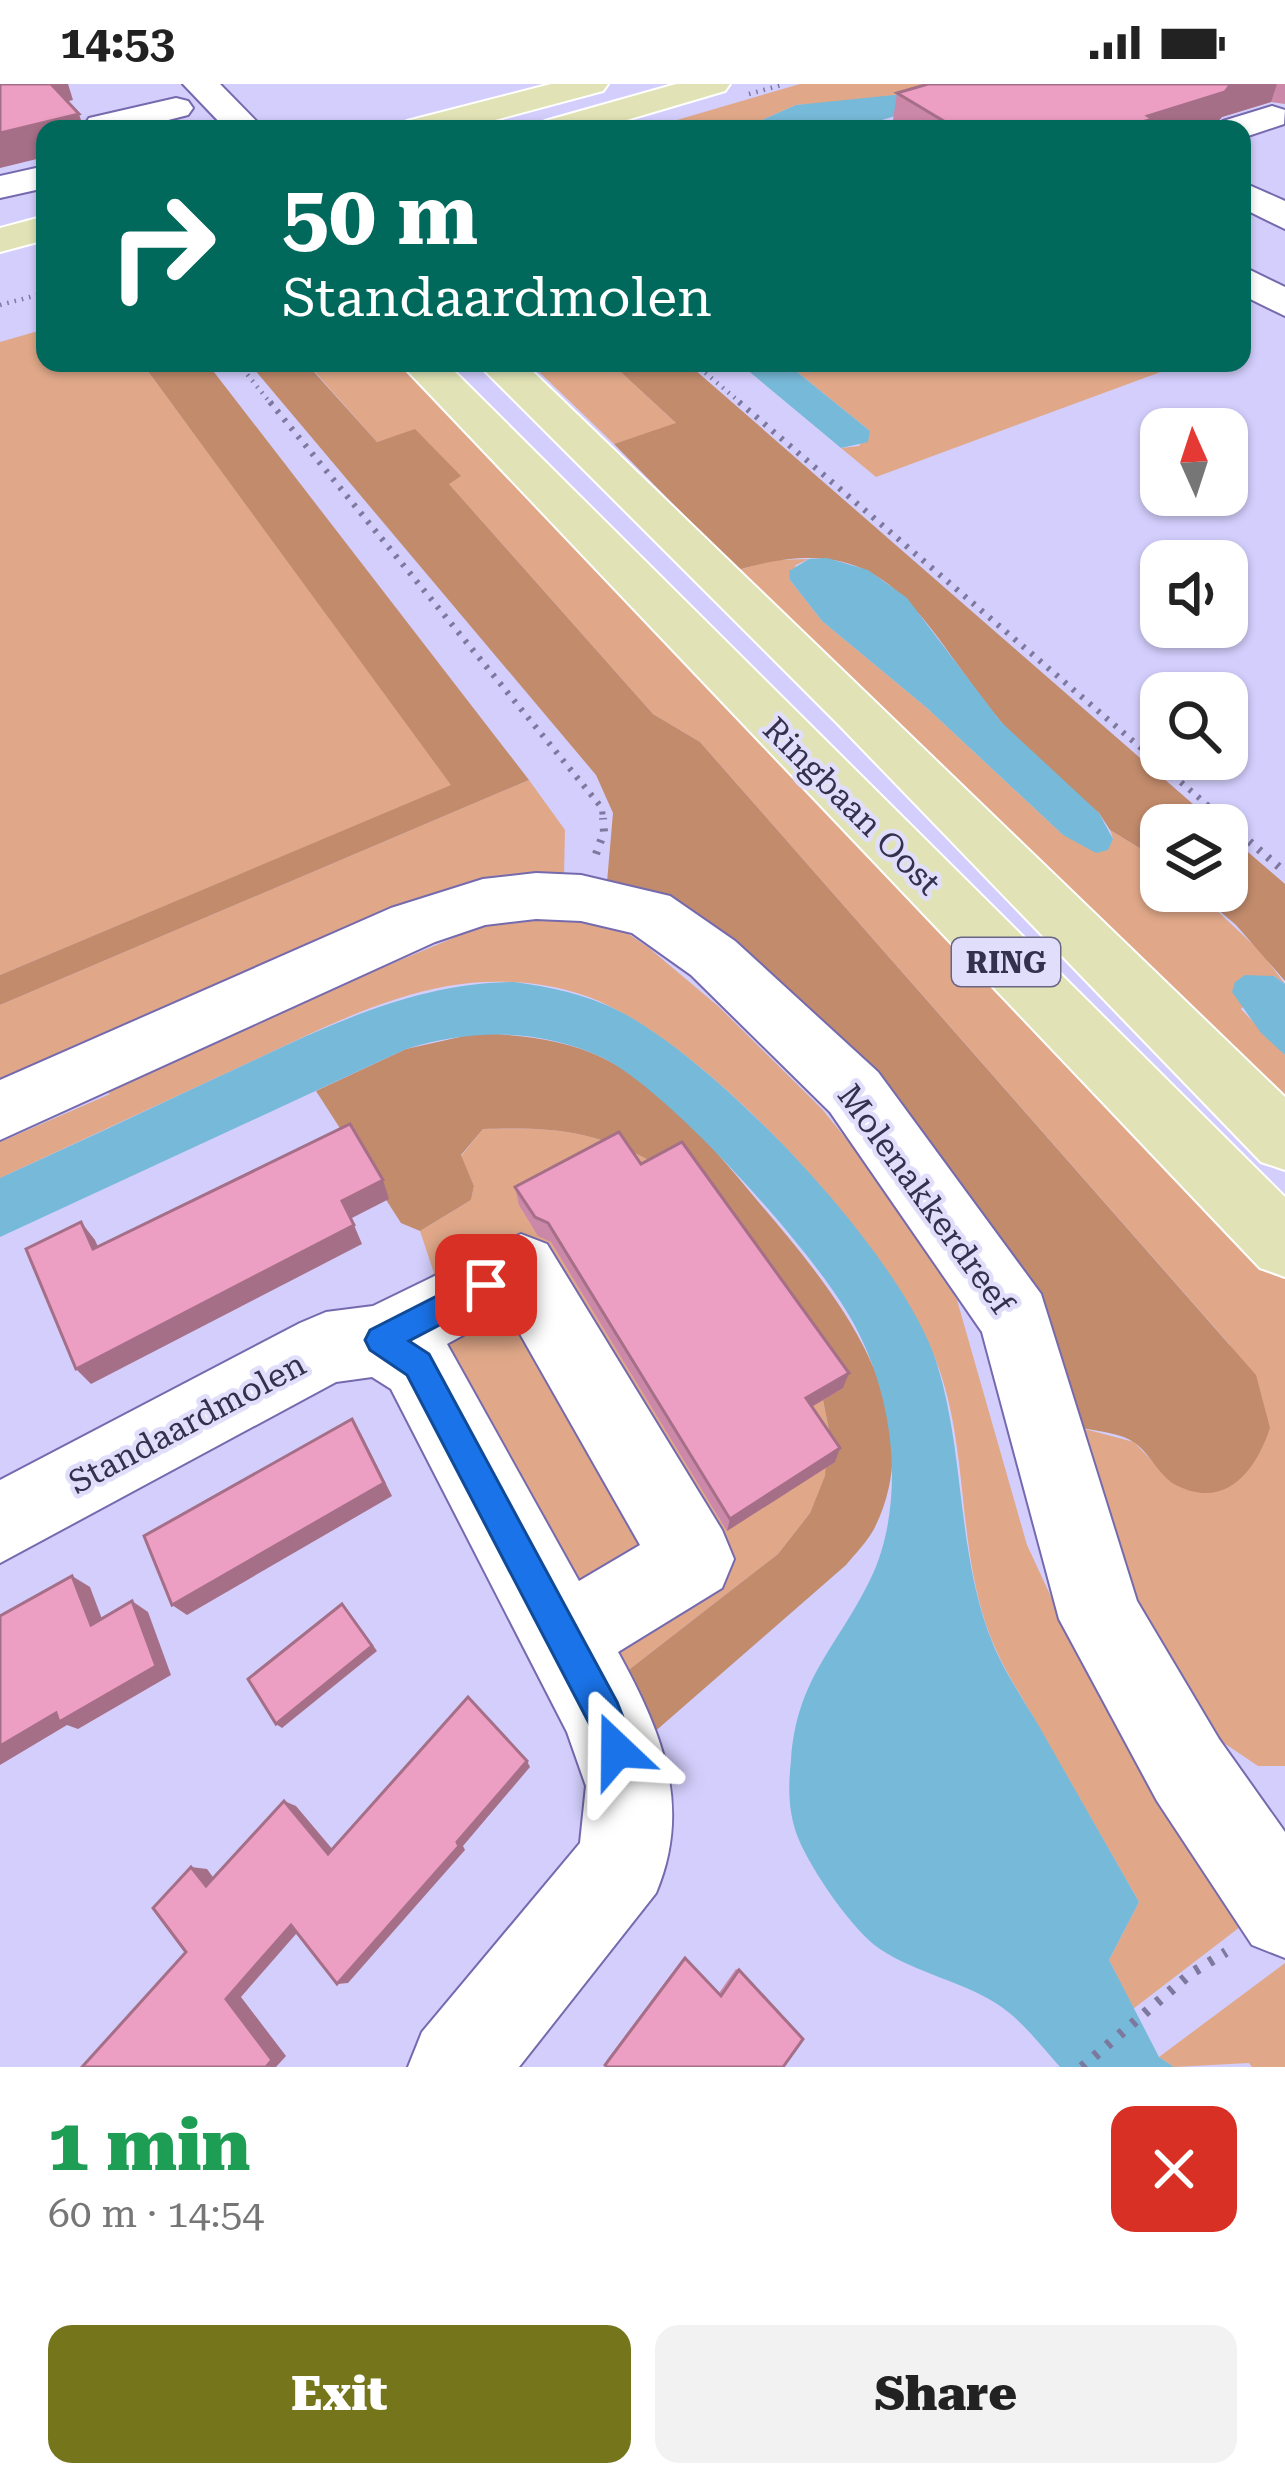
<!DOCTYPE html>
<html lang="en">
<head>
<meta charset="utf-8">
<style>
  :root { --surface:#fff; --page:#f2f2f2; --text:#222; --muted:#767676; --accent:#75761c }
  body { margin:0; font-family:"Roboto Serif",serif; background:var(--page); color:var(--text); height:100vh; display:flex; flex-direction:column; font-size:45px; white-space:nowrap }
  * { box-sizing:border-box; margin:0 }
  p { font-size:39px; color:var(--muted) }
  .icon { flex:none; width:66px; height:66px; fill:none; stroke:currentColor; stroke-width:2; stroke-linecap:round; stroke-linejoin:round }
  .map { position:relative; height:1983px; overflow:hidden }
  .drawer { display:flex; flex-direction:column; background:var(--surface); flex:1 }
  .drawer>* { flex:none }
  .top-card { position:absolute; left:36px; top:36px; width:1215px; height:252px; border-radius:24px; box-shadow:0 3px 9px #0004; background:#00695c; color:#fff; overflow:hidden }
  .needle { width:78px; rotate:357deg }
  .buttons { position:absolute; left:1140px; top:324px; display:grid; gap:24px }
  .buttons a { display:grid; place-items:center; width:108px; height:108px; border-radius:24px; background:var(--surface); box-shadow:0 3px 9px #0004; font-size:60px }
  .pin { position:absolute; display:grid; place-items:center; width:102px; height:102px; color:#fff; margin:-51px; border-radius:24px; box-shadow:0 6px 18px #0006 }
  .me { position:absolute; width:132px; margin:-66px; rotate:337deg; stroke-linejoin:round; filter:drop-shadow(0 0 9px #0008) }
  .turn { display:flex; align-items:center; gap:42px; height:252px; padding:0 48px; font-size:54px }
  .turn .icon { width:156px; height:156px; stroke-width:2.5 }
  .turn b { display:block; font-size:84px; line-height:102px }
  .round { display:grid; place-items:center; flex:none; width:126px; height:126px; border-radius:24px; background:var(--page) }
  .head { display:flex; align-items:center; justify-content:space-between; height:204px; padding:0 48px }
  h1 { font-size:72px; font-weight:800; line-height:90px; color:#1e9e55 }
  .action { display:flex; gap:24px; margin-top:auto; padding:24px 48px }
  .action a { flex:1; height:138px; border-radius:24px; background:var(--accent); color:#fff; font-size:48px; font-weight:800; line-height:138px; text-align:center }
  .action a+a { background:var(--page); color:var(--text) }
  .status { display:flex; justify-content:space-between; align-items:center; height:84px; padding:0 60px; background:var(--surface); direction:ltr }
  .status svg { height:33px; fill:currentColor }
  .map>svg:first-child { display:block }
</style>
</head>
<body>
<div class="status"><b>14:53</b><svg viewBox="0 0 49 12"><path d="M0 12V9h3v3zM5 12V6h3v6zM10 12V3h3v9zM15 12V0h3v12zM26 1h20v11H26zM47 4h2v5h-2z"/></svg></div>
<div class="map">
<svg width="1285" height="1983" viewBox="0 0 1285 1983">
  <rect width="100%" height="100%" fill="#d3cefc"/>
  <g fill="#e0a889">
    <path d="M 800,0 L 934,0 L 921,8 L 881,15 L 796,21 L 742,45 L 646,45 Z"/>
    <path d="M 45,245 L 45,279 L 142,279 L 452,701 L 0,891 L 0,258 Z"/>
    <path d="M 307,279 L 410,279 L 1285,1192 L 1285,1682 L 1258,1682 L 1221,1657 L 1181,1612 L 1145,1557 L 1081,1344 L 1134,1358 L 1173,1399 L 1230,1261 L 700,658 L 653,630 L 448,399 L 460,392 L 415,346 L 377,358 Z"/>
    <path d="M 530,279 L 611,279 L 677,340 L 614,360 Z"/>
    <path d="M 786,279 L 1185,279 L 876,393 L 841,364 L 859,362 L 870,347 Z"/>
    <path d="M 809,475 L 796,481 L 790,496 L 822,537 L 927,624 L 1063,751 L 1113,755 L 1110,746 L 1161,777 L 1161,807 L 1196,807 L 1261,868 L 1285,900 L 1274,892 L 1241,925 L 1285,971 L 1285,1033 L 738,486 L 773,476 Z"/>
    <path d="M 529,696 L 565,746 L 564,792 L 0,998 L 0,921 Z"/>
    <path d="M 535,829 L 617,842 L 649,864 L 718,922 L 822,1025 L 900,1121 L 957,1216 L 1027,1461 L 1053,1517 L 1088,1586 L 1253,1833 L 1133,1925 L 1109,1876 L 1139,1818 C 1106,1760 1073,1703 1040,1645 C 1026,1619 1008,1593 996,1566 C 954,1473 972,1367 935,1274 C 890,1159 701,951 583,911 C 542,897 491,894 448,902 C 379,914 310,950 246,980 C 164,1018 82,1056 0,1094 L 0,1058 L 110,1010 L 98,1002 L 482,842 Z"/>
    <path d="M 483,1045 C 552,1043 594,1046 656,1080 L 819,1296 L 829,1346 L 826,1391 L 810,1429 L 778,1470 L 617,1595 L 378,1232 L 434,1189 L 420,1147 L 471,1116 L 474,1102 L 461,1072 Z"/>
    <path d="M 1285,1879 L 1285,1983 L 1252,1983 L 1249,1979 L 1174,1983 L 1159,1973 Z"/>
  </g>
  <g fill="#c28b6c">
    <path d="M 142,279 L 207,279 L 529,696 L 0,921 L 0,891 L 451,701 Z"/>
    <path d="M 249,279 L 306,279 L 377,358 L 415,345 L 461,392 L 449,400 L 653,630 L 700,658 L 1256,1291 L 1270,1344 C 1256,1386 1226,1428 1174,1400 C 1159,1391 1150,1370 1135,1359 C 1121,1349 1098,1347 1081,1344 L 1013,1203 L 607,798 L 613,729 L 596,691 Z"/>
    <path d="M 611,279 L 687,279 L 1217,741 L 1161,741 L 1161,777 L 1110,746 L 1099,729 C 1064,700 1026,670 998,634 C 917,535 891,440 738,486 L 614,360 L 676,339 Z"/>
    <path d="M 1227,750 L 1285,800 L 1285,897 L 1236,841 L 1196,807 L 1227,807 Z"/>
    <path d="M 478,949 C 520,951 565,955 603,974 C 662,1003 715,1065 756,1115 C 829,1201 936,1323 874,1445 C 867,1458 855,1470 846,1481 L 644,1657 L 617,1595 L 778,1470 L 810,1429 L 825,1392 L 829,1346 L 819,1296 L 656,1080 C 594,1046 552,1043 483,1045 L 461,1071 L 474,1102 L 471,1116 L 420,1147 L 401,1139 L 316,1007 L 406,965 Z"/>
  </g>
  <g fill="#77b9d8">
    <path d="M 1002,0 L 852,45 L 742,45 L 796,21 Z"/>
    <path d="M 739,279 L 786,279 L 870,347 L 868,358 L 841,364 Z"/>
    <path d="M 827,474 L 868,486 L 907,514 L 1001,638 L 1099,729 L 1113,755 L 1108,766 L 1096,769 L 1063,751 L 927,624 L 822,537 L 790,496 L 789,487 L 809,475 Z"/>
    <path d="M 1245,891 L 1274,892 L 1285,900 L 1285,971 L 1261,949 L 1232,908 L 1235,898 Z"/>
    <path d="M 514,898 C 551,903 585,910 619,927 C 719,978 904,1172 937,1280 C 966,1373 956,1474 995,1565 C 1007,1592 1025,1618 1040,1644 C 1073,1702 1106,1760 1139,1818 L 1109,1876 L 1159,1973 L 1174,1983 L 1060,1983 C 1042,1963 1025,1940 1003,1924 C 967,1898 917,1890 880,1865 C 853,1847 812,1787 799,1756 C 788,1730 788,1704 791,1676 C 797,1594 836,1565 870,1496 C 886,1464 892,1426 892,1390 C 892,1339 879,1287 855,1242 C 821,1175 668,1004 601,973 C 538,944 471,945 406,965 L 0,1153 L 0,1094 C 73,1061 145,1027 218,993 C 313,949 407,899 514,898 Z"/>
  </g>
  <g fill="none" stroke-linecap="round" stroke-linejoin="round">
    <g stroke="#756aae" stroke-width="4">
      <g id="minor">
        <path d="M 183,0 L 220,0 L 264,45 L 226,45 Z"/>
        <path d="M 176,14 L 188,17 L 193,24 L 188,31 L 133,45 L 84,42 L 89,34 Z"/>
        <path d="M 1272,22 L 1285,26 L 1284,40 L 1242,54 L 1242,45 L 1218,45 L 1223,37 Z"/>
        <path d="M 45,82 L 45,104 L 0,114 L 0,92 Z"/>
        <path d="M 1242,98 L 1285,117 L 1285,145 L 1242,124 Z"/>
        <path d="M 1242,182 L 1285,203 L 1285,232 L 1242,211 Z"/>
        <path d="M 536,789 L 581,791 L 670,812 L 735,857 L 878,988 L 1041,1210 L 1137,1517 L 1219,1655 L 1285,1748 L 1285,1874 L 1252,1861 L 1157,1717 L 1059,1535 L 982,1248 L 830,1028 L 691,891 L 632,849 L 581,837 L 536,835 L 485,841 L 435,858 L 0,1056 L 0,996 L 391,824 L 483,795 Z"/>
        <path d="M 521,1150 L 547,1160 L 722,1446 L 734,1475 L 722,1504 L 618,1568 C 661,1647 693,1721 656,1809 L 519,1983 L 408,1983 L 422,1948 L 580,1759 L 586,1702 L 567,1648 L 391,1305 L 372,1293 L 336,1298 L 0,1479 L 0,1396 L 300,1239 L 326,1228 L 373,1222 ZM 507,1227 L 640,1461 L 579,1497 L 447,1260 Z"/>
      </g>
    </g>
    <g stroke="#fff" stroke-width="4">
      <g id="major">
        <path d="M 551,0 L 608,0 L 603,7 L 461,45 L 402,45 L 407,37 Z"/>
        <path d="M 676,0 L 730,0 L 725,7 L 596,45 L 540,45 L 545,37 Z"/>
        <path d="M 45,132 L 45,156 L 0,168 L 0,144 Z"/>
        <path d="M 400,279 L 446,279 L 1285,1113 L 1285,1193 L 1260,1184 Z"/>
        <path d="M 477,279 L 524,279 L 1285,1013 L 1285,1086 L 1261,1078 L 838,640 Z"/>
      </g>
    </g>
    <g stroke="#7d789d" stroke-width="4.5" stroke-dasharray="1.5 6" stroke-linecap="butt">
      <path d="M 749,10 L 785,0"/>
      <path d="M 0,221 L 45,209"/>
      <path d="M 238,279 L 272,321"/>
      <path d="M 694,279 L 743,321"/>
    </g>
    <g stroke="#7d789d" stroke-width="6" stroke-dasharray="3 8" stroke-linecap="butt">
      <path d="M 270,318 L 602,724 L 603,737"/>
      <path d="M 739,318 L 1226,737"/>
    </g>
    <g stroke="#7d789d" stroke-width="8" stroke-dasharray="3 9" stroke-linecap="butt">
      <path d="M 1222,734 L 1285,788"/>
      <path d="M 596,770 L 604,748 L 603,734"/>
    </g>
    <path stroke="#7d789d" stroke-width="10" stroke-dasharray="4.5 12" stroke-linecap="butt" d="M 1082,1983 L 1190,1890 L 1226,1868"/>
    <use href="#minor" fill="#fff" fill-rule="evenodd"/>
    <use href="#major" fill="#e1e3b6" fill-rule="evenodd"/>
  </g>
  <g fill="#cc88a8">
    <path d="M 928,0 L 1285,0 L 1285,20 L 1271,18 L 1222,33 L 1214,42 L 1206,45 L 895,45 L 892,43 L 897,9 Z"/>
    <path d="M 641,1080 L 843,1304 L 812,1323 L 835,1378 L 727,1447 L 551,1158 L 538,1152 L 519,1121 L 515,1103 Z"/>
    <path d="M 684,1873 L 719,1909 L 736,1885 L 739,1886 L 783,1983 L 605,1981 L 607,1976 Z"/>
  </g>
  <g fill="#a66f88">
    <path d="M 44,0 L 68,0 L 73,16 L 51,21 Z"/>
    <path d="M 1231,0 L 1277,0 L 1271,18 L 1222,33 L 1214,42 L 1206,45 L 1117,45 Z"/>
    <path d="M 79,30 L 84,45 L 45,45 L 45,73 L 0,84 L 0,49 Z"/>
    <path d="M 383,1096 L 389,1115 L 350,1135 L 342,1117 Z"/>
    <path d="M 81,1138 L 95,1156 L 107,1183 L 93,1165 Z"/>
    <path d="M 354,1141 L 362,1160 L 91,1300 L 76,1285 Z"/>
    <path d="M 849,1289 L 843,1304 L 801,1329 L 806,1314 Z"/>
    <path d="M 361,1350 L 392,1412 L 187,1531 L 172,1521 Z"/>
    <path d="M 840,1364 L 835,1378 L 727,1447 L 730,1435 Z"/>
    <path d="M 72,1492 L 90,1503 L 108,1551 L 91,1541 Z"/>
    <path d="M 132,1517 L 148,1528 L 171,1591 L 78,1645 L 67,1641 L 0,1681 L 0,1662 Z"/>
    <path d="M 347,1526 L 377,1567 L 282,1644 L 276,1640 Z"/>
    <path d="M 527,1677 L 530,1683 L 463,1762 L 465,1766 L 348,1899 L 337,1900 Z"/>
    <path d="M 284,1717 L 296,1722 L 339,1773 L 328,1770 Z"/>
    <path d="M 191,1783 L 207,1785 L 221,1804 L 206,1802 Z"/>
    <path d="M 291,1841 L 303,1842 L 241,1913 L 286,1972 L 276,1983 L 266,1983 L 226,1915 Z"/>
  </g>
  <g fill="#ed9ec3" stroke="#a66f88" stroke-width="3">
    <path d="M 0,0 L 51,0 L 79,30 L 0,49 Z"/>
    <path d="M 928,0 L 1231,0 L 1225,8 L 1148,32 L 1153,35 L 1117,45 L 957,45 L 897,9 Z"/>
    <path d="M 350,1040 L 383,1096 L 342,1117 L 354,1141 L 76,1285 L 26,1165 L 81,1138 L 93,1165 Z"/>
    <path d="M 619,1048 L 641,1080 L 682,1058 L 849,1289 L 806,1314 L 840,1364 L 730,1435 L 548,1139 L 535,1133 L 515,1103 Z"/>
    <path d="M 352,1335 L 384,1399 L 172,1521 L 144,1452 Z"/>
    <path d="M 72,1492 L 91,1541 L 132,1517 L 156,1582 L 59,1638 L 56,1629 L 0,1662 L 0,1532 Z"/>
    <path d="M 342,1520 L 372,1562 L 276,1640 L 248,1595 Z"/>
    <path d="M 468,1613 L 527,1677 L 457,1758 L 459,1762 L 337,1900 L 291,1841 L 226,1915 L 272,1976 L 266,1983 L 82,1983 L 186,1868 L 153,1824 L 191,1783 L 206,1802 L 284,1717 L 328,1770 Z"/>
    <path d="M 685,1874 L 721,1912 L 739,1886 L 803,1955 L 783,1983 L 607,1983 L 605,1981 Z"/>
  </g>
  <path fill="#1a73e8" stroke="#114b97" stroke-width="3" d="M 486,1187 L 497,1191 L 501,1201 L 497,1211 L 409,1257 L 429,1270 L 617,1618 L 636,1666 L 630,1679 L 617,1685 L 605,1679 L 589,1639 L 407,1291 L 370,1266 L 365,1256 L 370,1246 Z"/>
  <g text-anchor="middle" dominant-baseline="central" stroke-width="9" stroke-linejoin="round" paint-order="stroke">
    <rect fill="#e1defc" stroke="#686482" stroke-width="3" x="952" y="854" width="108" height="48" rx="9"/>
    <g font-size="30" font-weight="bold" fill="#34304e">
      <text x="1006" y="878">RING</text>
    </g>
    <g font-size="33" fill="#34304e" stroke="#e1defc">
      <text transform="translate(852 722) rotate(45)">Ringbaan Oost</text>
      <text transform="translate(926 1115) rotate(54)">Molenakkerdreef</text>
      <text transform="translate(187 1339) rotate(-28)">Standaardmolen</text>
    </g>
  </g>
</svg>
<div class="buttons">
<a><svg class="needle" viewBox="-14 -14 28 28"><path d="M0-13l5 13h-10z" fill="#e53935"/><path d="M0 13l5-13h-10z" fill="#767676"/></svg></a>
<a><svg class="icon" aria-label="sound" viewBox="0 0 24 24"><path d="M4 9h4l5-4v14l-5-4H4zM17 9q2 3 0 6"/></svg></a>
<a><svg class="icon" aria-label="search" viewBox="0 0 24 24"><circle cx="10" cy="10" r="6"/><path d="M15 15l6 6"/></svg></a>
<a><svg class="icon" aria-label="layers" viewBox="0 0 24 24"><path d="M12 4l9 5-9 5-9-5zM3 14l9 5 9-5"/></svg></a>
</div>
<div class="pin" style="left:486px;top:1201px;background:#d93025"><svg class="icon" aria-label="arrive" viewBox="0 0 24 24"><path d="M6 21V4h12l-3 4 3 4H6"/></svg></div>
<svg class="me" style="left:617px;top:1666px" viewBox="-20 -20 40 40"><path d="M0-17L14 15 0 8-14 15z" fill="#1a73e8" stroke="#fff" stroke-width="4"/></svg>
<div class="top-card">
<div class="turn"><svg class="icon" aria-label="right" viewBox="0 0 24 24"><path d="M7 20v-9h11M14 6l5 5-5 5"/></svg><div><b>50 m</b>Standaardmolen</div></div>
</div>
</div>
<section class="drawer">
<div class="head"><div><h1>1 min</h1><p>60 m · 14:54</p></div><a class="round" style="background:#d93025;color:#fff"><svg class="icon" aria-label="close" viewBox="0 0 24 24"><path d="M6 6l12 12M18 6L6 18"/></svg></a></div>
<div class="action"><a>Exit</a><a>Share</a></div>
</section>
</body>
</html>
